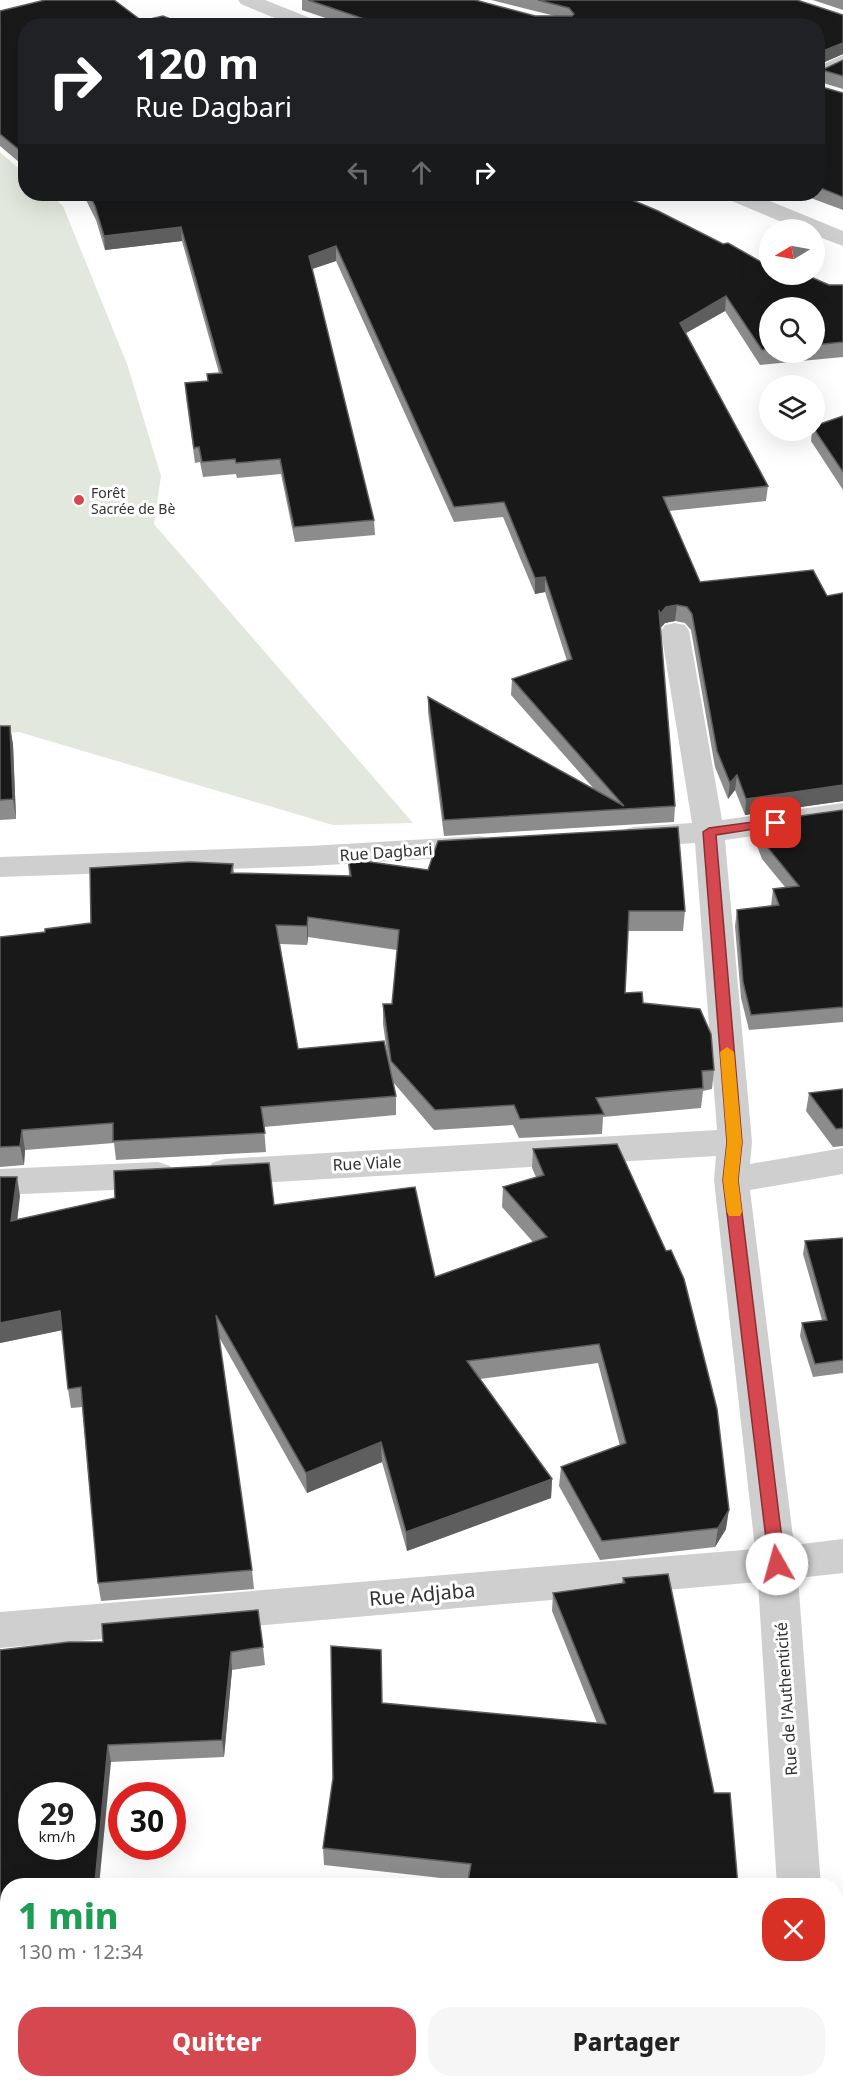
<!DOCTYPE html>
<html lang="fr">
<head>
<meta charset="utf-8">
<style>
  :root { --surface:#fff; --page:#f6f6f6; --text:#222; --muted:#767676; --accent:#d6484f }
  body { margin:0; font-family:"Noto Sans",sans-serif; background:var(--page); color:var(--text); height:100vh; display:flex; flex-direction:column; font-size:22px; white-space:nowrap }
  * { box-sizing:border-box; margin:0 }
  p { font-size:20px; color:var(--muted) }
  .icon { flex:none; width:33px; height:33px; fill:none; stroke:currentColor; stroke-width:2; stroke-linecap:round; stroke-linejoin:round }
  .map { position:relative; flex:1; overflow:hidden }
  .sheet { position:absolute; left:0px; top:1878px; width:843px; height:210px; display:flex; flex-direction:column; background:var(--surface); border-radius:24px 24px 0 0; box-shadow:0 6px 24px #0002 }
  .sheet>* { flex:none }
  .guide { position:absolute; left:18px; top:18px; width:807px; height:183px; border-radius:24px; box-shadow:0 6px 24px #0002; background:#202124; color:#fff; overflow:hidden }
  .needle { width:39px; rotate:260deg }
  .tools { position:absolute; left:759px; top:219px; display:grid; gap:12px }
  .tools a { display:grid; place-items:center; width:66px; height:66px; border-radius:50%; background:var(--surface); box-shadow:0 6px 24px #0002; font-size:30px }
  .speed { position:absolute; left:18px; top:1782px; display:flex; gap:12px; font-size:30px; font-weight:700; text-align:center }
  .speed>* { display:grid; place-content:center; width:78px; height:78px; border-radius:50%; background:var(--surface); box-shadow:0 6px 24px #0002; line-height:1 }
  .speed small { font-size:15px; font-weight:400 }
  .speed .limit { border:9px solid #d22; background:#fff; color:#111 }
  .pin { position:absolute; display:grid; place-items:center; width:51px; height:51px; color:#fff; margin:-26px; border-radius:12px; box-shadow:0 3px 9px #0006 }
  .me { position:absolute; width:66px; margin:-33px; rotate:353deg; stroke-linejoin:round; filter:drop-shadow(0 0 4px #0008) }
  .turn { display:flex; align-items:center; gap:21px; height:126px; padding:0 18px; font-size:27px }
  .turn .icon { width:78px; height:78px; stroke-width:2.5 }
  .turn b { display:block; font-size:42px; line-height:51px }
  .lanes { display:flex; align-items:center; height:57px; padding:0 18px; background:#0003; justify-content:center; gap:30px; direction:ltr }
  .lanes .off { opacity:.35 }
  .round { display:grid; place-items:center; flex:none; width:63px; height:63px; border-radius:24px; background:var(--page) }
  .summary { display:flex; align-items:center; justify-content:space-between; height:102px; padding:0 18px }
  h1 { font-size:36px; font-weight:800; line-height:45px; color:#1e9e55 }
  .primary-button { display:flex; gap:12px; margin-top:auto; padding:12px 18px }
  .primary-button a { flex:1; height:69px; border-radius:24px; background:var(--accent); color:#fff; font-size:24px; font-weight:800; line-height:69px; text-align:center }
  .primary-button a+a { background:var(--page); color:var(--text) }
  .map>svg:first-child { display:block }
</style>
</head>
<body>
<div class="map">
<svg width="843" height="2088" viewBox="0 0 843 2088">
  <rect width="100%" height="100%" fill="#fff"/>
  <path fill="#e2e8dd" d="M 0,152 L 25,174 L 26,194 L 49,194 L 63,206 L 127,364 L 161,476 L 154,524 L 413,823 L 333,825 L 19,732 L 0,734 Z"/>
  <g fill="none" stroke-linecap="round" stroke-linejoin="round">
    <g fill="#cfcfcf" fill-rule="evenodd">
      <path d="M 843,55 L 843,69 L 818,81 L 818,67 Z"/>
      <path d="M 675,623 L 685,625 L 689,631 L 722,820 L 843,803 L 843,823 L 725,840 L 752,1142 L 750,1164 L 843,1148 L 843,1174 L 750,1190 L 794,1545 L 843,1539 L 843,1573 L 798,1578 L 821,1886 L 777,1886 L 758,1582 L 0,1648 L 0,1612 L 755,1549 L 714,1180 L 716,1156 L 224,1185 L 212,1181 L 207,1172 L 212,1163 L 224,1159 L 717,1130 L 695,843 L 633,847 L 622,844 L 618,837 L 622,830 L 633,827 L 692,823 L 661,631 L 665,625 Z"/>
      <path d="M 480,836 L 491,839 L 495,846 L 491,853 L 480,856 L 310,866 L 0,877 L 0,857 L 310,846 Z"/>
      <path d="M 158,1162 L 170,1166 L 175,1175 L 170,1184 L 158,1188 L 0,1195 L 0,1169 Z"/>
      <path d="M 836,1948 L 843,1948 L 843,1992 L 836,1991 Z"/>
      <path d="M 836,2071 L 840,2088 L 794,2088 L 793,2080 L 836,2080 Z"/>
    </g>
    <g fill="#cfcfcf" fill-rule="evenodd">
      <path d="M 238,0 L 265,0 L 320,22 L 323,26 L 294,26 L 241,4 Z"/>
      <path d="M 724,194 L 753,194 L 843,231 L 843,246 L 814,235 L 814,230 L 801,230 L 727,199 Z"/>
    </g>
  </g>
  <g fill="#8c8c8c" fill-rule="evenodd">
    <path d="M 302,0 L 475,0 L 535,16 L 555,16 L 491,0 L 797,0 L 843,15 L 843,54 L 818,65 L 818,86 L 843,93 L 843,210 L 800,194 L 818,194 L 818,26 L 349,26 L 302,10 Z"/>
    <path d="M 813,0 L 843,0 L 843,10 Z"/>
    <path d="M 0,11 L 142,21 L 188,26 L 26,26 L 26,168 L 0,146 Z"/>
    <path d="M 843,60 L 843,89 L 820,82 L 822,70 Z"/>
    <path d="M 83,194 L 618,194 L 784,276 L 829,285 L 843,285 L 843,357 L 760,365 L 725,311 L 686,333 L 768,486 L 766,501 L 669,511 L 700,582 L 827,596 L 843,593 L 843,801 L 745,815 L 735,790 L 728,799 L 715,767 L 691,630 L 685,623 L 675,621 L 665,623 L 660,628 L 675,806 L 674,822 L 444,836 L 428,712 L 428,697 L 595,790 L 511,695 L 512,679 L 567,661 L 545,592 L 535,594 L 503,517 L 454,522 L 336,261 L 312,269 L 374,520 L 375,535 L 295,542 L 281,474 L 237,478 L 236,474 L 203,477 L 200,462 L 195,463 L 186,398 L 185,383 L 207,381 L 207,374 L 219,373 L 182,241 L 105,250 L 96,220 ZM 770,308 L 814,308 L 814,352 L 770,352 Z"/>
    <path d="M 843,416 L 843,490 L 811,441 L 812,430 L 814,430 L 814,426 Z"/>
    <path d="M 0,726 L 10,726 L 13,745 L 16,819 L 0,820 Z"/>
    <path d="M 843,810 L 843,1022 L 749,1030 L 741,998 L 735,926 L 737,910 L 771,906 L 773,889 L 785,887 L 762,859 L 754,838 L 756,822 Z"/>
    <path d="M 348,859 L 685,911 L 683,931 L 628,931 L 625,993 L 643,1003 L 714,1070 L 712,1089 L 703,1091 L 701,1108 L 603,1117 L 602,1134 L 519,1138 L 513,1125 L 434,1130 L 393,1082 L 396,1096 L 396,1115 L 264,1127 L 266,1152 L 116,1160 L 114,1143 L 25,1150 L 24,1165 L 0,1167 L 0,937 L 45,932 L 91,923 L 233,864 L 234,873 L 349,876 ZM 308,937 L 397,950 L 392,1004 L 383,1004 L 383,1024 L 389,1067 L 298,1049 L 280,944 L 307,945 Z"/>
    <path d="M 843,1089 L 843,1146 L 833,1147 L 806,1111 L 809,1093 Z"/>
    <path d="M 533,1149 L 726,1529 L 715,1547 L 600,1560 L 559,1486 L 561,1467 L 620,1446 L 598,1363 L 480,1379 L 552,1479 L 551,1498 L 407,1551 L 382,1462 L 307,1493 L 219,1337 L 252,1570 L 254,1589 L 101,1601 L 98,1583 L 82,1407 L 71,1408 L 68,1389 L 62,1330 L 0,1343 L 20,1196 L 17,1219 L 274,1205 L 435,1277 L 533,1242 L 502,1207 L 503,1187 L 536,1177 L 532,1168 Z"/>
    <path d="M 843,1238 L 843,1373 L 813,1377 L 800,1336 L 802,1323 L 822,1320 L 803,1254 L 805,1241 Z"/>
    <path d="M 668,1574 L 714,1793 L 468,1881 L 324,1865 L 323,1848 L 382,1703 L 597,1723 L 552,1611 L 553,1593 L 622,1583 L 623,1578 Z"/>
    <path d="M 103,1642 L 263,1647 L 265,1665 L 232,1670 L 224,1757 L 111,1762 L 8,1886 L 8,2024 L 0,2025 L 0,1650 Z"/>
    <path d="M 843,1998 L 843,2035 L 836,2016 L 840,1999 Z"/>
    <path d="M 34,2080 L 118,2080 L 117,2088 L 36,2088 Z"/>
  </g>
  <g fill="#5e5e5e">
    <path d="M 843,43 L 843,54 L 818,65 L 818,53 Z"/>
    <path d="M 181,227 L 182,241 L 105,250 L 104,236 Z"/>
    <path d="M 336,246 L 336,261 L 309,270 L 309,256 Z"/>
    <path d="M 726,296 L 725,311 L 679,337 L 680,323 Z"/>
    <path d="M 545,577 L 545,592 L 535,594 L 535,578 Z"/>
    <path d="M 677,605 L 675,621 L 665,623 L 659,630 L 660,614 L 666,607 Z"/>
    <path d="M 10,726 L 13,745 L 16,819 L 13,799 Z"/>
    <path d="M 737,775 L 735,790 L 728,799 L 730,783 Z"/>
    <path d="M 843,785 L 843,801 L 745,815 L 746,799 Z"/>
    <path d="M 308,917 L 308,937 L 307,945 L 307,926 Z"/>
    <path d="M 22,1130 L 25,1150 L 24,1165 L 20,1146 Z"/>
    <path d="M 17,1177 L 20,1196 L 15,1240 L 11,1221 Z"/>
    <path d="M 60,1311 L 63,1330 L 0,1343 L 0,1323 Z"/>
    <path d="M 381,1442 L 382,1462 L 307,1493 L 306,1473 Z"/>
    <path d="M 552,1479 L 551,1498 L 407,1551 L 406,1532 Z"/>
    <path d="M 729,1510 L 726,1529 L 715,1547 L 718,1528 Z"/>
    <path d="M 231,1652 L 232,1670 L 224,1757 L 222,1740 Z"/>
    <path d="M 108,1745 L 111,1762 L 99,1886 L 95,1883 Z"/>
    <path d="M 113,2080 L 118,2080 L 117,2088 L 114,2088 Z"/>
  </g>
  <g fill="#191919" stroke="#5e5e5e" stroke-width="1.5" fill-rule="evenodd">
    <path d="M 45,0 L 114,0 L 142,21 L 163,16 L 188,26 L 26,26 L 26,156 L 23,153 L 0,134 L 0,11 Z"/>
    <path d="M 308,0 L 475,0 L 535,16 L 572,16 L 574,14 L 569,8 L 538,0 L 797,0 L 843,15 L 843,43 L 818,53 L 818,86 L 843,93 L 843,197 L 818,187 L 818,26 L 385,26 Z"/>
    <path d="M 843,60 L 843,76 L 822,70 Z"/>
    <path d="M 89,194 L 618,194 L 658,211 L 723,244 L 728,243 L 770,267 L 770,274 L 782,274 L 784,276 L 787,274 L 804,274 L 829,285 L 843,285 L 843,342 L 814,345 L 814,308 L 770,308 L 770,349 L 762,350 L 726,296 L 680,323 L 768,486 L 663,497 L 700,582 L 813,570 L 827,596 L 843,593 L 843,785 L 746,799 L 737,775 L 730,783 L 717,751 L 692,614 L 687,607 L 677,605 L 666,607 L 660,614 L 659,610 L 675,806 L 444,820 L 428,697 L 624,806 L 512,679 L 572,659 L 545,577 L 535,578 L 504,502 L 454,507 L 336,246 L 309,256 L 374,520 L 294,527 L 280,459 L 236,463 L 235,459 L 202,462 L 199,447 L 194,448 L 185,383 L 208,381 L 207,374 L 222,373 L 181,227 L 104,236 L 95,206 Z"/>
    <path d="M 843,416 L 843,472 L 814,429 L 814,426 Z"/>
    <path d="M 0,726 L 10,726 L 13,799 L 0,800 Z"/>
    <path d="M 843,810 L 843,1007 L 751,1015 L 743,982 L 737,910 L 779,905 L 773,889 L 799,886 L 764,843 L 756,822 Z"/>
    <path d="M 678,827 L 685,911 L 629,911 L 625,993 L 642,992 L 643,1003 L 700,1009 L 711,1034 L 714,1070 L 702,1071 L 703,1088 L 596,1098 L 604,1114 L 520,1119 L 514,1105 L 435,1110 L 391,1061 L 383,1004 L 392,1004 L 399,930 L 308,917 L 307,926 L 276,925 L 298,1049 L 384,1041 L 396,1096 L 261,1107 L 265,1133 L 113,1141 L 113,1123 L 22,1130 L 20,1146 L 0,1147 L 0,937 L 45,932 L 45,929 L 91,923 L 90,868 L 190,862 L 233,864 L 231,873 L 351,876 L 348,859 L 428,870 L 438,841 Z"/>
    <path d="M 843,1089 L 843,1128 L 836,1129 L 809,1093 Z"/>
    <path d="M 617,1144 L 666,1251 L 671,1250 L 684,1279 L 717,1409 L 729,1510 L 718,1528 L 602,1541 L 561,1467 L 626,1443 L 599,1344 L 467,1361 L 552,1479 L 406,1532 L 381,1442 L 306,1473 L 216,1315 L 252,1570 L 98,1583 L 81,1387 L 68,1389 L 60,1311 L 0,1323 L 0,1177 L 17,1177 L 11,1221 L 115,1198 L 114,1171 L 269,1163 L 274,1205 L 415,1187 L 435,1277 L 547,1237 L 503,1187 L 544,1175 L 533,1149 Z"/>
    <path d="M 843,1238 L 843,1360 L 815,1364 L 802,1323 L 827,1320 L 805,1241 Z"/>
    <path d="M 668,1574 L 714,1793 L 730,1793 L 738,1886 L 467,1886 L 471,1864 L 323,1848 L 333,1778 L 331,1646 L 381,1650 L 382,1703 L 606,1724 L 553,1593 L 625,1583 L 623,1578 Z"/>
    <path d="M 258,1610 L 263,1647 L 231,1652 L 222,1740 L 108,1745 L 95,1883 L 139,1886 L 8,1886 L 8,2007 L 0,2008 L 0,1650 L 69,1642 L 103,1642 L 102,1624 ZM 32,1796 L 82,1796 L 82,1846 L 32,1846 Z"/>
    <path d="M 92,2080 L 113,2080 L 113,2082 Z"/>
    <path d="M 188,2080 L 434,2080 L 433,2088 L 185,2088 Z"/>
    <path d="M 595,2080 L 765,2080 L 764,2088 L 594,2088 Z"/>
  </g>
  <path fill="#d6484f" stroke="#8b2f33" stroke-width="1.5" d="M 776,819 L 781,820 L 782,823 L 781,825 L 716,835 L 742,1142 L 738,1180 L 785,1564 L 783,1569 L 777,1571 L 771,1569 L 769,1564 L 723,1180 L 727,1142 L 703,832 L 709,828 Z"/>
  <path fill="#f59e0b" d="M 727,1047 L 734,1052 L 742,1142 L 738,1180 L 742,1212 L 740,1216 L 729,1216 L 727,1212 L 723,1180 L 727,1142 L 720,1052 Z"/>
  <circle fill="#d6484f" stroke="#fff" stroke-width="2" cx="79" cy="500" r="6"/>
  <g text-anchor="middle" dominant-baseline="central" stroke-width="6" stroke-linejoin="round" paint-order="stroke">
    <g font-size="14" fill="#323232" stroke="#fff" text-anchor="start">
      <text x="91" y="492">Forêt<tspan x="91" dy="16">Sacrée de Bè</tspan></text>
    </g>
    <g font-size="16" fill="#323232" stroke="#fff">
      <text transform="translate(386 852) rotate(-4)">Rue Dagbari</text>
      <text transform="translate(367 1163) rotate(-3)">Rue Viale</text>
      <text transform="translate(786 1699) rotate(-94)">Rue de l'Authenticité</text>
    </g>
    <g font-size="20" fill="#323232" stroke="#fff">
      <text transform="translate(422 1594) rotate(-5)">Rue Adjaba</text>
    </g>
  </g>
</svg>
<div class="tools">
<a><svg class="needle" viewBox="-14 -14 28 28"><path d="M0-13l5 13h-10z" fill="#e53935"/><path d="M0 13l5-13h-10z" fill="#767676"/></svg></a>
<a><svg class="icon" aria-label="search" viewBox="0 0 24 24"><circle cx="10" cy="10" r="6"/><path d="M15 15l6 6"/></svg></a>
<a><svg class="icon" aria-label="layers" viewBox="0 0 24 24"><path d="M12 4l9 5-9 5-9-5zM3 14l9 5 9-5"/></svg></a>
</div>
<div class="speed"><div>29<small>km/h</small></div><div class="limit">30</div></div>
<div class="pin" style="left:776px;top:823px;background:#d93025"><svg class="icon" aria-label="arrive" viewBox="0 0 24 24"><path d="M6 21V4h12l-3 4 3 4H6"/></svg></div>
<svg class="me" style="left:777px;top:1564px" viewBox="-20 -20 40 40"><circle r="19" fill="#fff"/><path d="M0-13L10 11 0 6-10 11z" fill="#d6484f"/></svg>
<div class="guide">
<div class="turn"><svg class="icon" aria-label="right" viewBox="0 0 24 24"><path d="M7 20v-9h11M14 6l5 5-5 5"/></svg><div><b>120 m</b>Rue Dagbari</div></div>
<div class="lanes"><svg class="icon off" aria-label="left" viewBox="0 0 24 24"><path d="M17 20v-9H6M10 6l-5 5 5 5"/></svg><svg class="icon off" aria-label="ahead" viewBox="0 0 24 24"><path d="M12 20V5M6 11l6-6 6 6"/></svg><svg class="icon" aria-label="right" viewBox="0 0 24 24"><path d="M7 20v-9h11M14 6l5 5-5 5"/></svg></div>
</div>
<section class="sheet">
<div class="summary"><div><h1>1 min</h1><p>130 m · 12:34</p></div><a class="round" style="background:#d93025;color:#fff"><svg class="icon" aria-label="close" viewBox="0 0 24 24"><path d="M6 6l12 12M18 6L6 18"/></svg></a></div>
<div class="primary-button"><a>Quitter</a><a>Partager</a></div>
</section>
</div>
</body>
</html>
